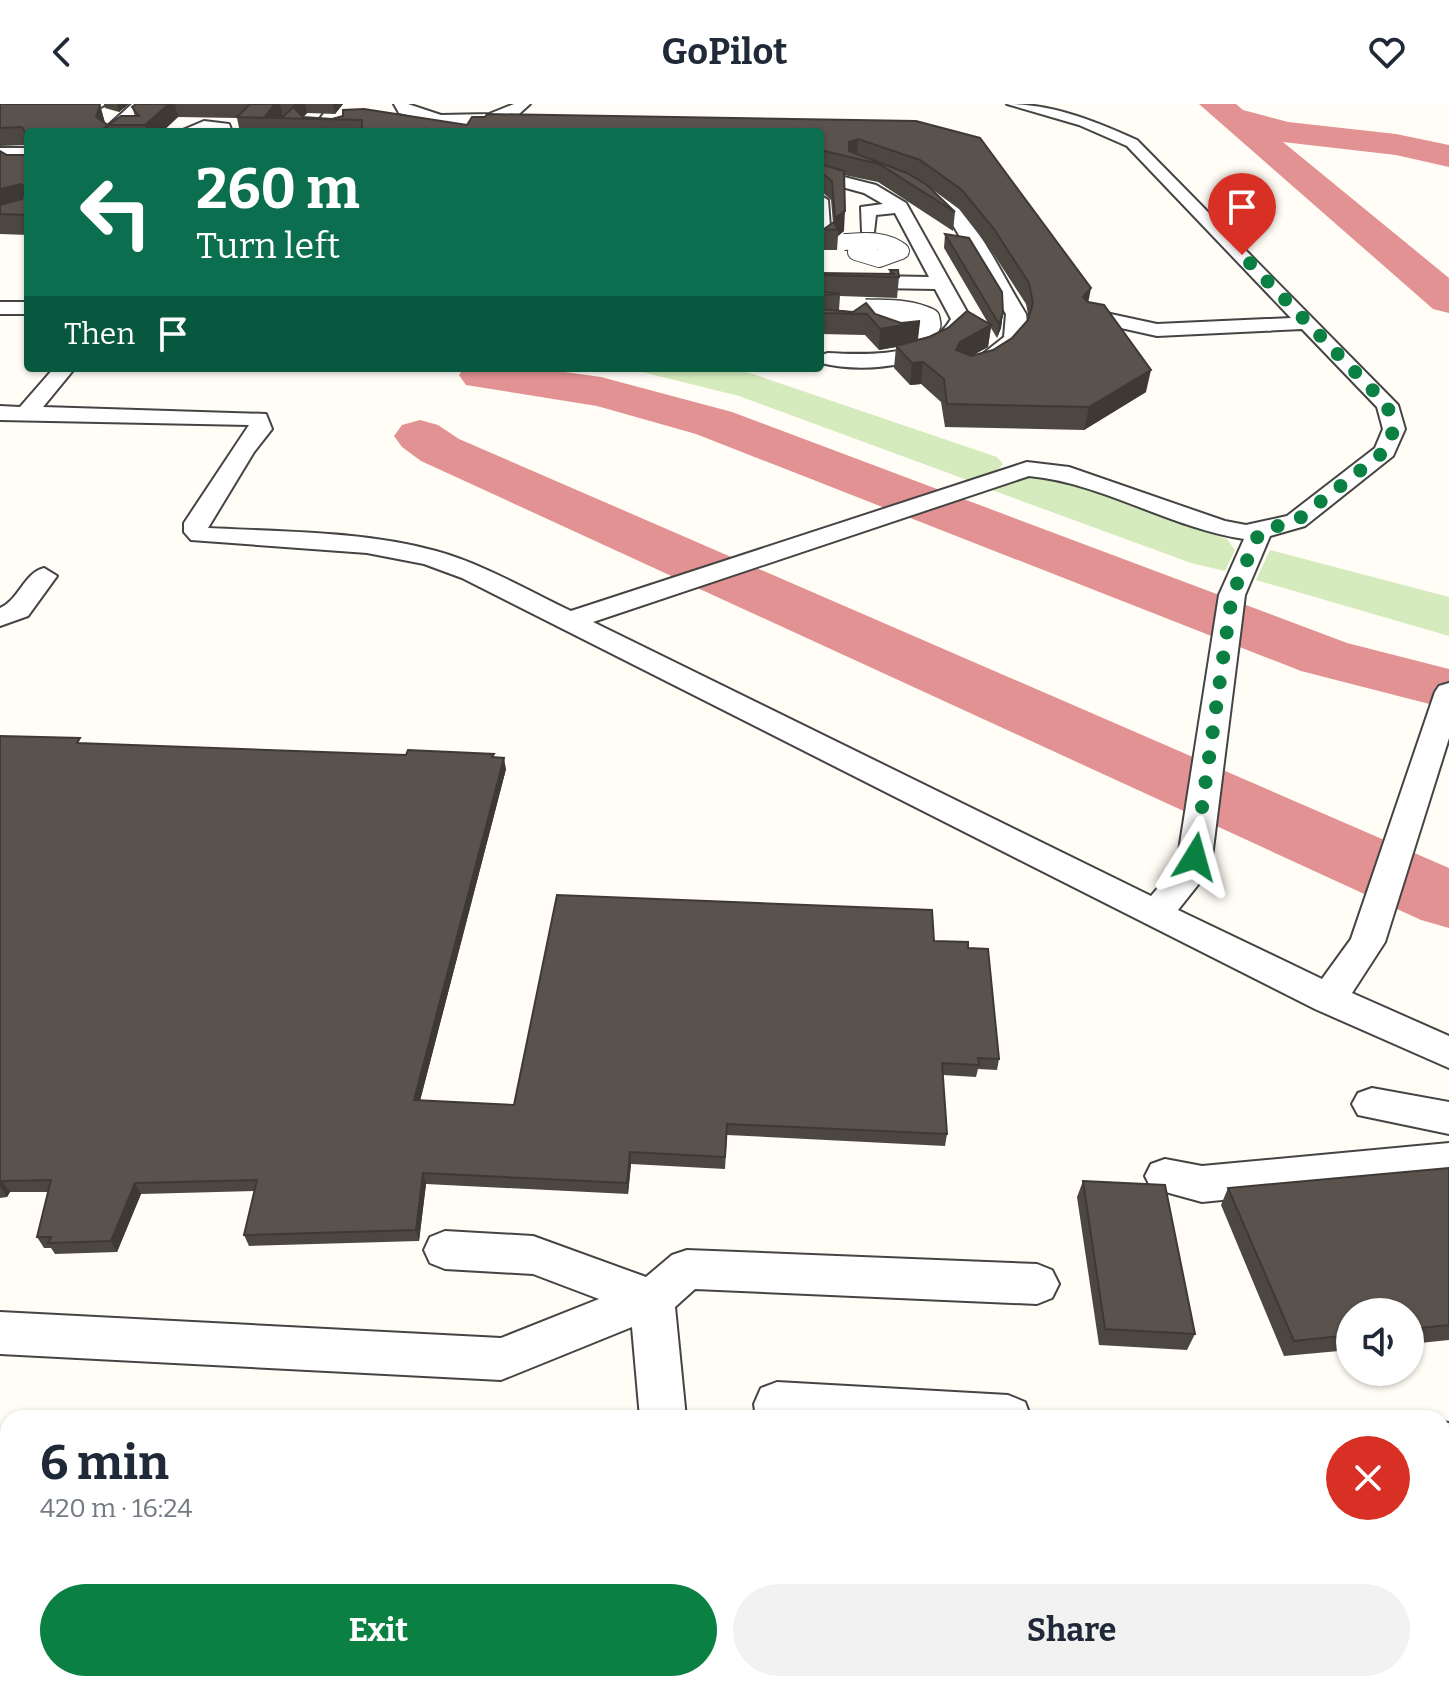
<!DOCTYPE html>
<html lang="en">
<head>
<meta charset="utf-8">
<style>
  :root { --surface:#fff; --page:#f2f2f3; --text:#1f2937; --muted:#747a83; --accent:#0b8043 }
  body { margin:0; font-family:Bitter,serif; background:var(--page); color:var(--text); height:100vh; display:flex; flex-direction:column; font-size:30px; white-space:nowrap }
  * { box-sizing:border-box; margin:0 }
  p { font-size:26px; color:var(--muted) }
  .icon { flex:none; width:44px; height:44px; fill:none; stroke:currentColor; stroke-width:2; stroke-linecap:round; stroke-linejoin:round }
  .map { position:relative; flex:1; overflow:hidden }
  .drawer { position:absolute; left:0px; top:1306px; width:1450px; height:282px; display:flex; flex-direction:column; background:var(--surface); border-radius:24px 24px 0 0; box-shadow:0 2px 6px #0004 }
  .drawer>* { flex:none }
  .banner { position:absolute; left:24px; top:24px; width:800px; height:244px; border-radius:8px; box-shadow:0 2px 6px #0004; background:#0b6e4f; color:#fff; overflow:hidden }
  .tools { position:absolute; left:1336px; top:1194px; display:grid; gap:16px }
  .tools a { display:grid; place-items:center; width:88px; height:88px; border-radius:50%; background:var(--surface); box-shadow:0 2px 6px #0004; font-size:40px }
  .pin { position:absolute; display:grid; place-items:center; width:68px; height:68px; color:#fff; margin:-82px -34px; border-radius:50% 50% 50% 0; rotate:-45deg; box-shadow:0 0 8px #0007 }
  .pin .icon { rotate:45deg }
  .me { position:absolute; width:88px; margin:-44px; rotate:8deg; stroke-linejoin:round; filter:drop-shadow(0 0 6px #0008) }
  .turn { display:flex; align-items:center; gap:28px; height:168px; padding:0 40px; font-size:36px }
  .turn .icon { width:104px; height:104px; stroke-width:2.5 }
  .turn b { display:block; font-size:56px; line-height:68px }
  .then { display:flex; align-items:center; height:76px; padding:0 40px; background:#0003; gap:16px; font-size:30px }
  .round { display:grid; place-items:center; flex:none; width:84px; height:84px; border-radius:42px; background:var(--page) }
  .overview { display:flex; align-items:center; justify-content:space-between; height:136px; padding:0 40px }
  h1 { font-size:48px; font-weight:700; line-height:60px }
  .cta { display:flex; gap:16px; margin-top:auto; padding:16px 40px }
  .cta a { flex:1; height:92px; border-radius:48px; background:var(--accent); color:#fff; font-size:32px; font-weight:700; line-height:92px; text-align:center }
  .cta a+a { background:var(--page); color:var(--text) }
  header { display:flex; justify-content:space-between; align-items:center; height:104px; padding:0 40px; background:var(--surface); font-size:36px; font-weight:700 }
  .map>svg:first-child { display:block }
</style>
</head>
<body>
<header><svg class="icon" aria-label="back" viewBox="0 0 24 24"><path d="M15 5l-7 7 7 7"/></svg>GoPilot<svg class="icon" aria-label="heart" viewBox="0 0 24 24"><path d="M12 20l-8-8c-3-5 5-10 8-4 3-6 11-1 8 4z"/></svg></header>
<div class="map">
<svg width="1449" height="1587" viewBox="0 0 1449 1587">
  <rect width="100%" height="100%" fill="#fffdf5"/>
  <g fill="#d5ebbd">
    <path d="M 626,264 L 735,264 L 997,353 L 1003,360 L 995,369 L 970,377 L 739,292 Z"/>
    <path d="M 1026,373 L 1062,375 L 1227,435 L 1235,446 L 1225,467 L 1191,459 L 989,385 Z"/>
    <path d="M 1270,446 L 1449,493 L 1449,532 L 1256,476 Z"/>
  </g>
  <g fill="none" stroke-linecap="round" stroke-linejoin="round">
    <g fill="#e29292" fill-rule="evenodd">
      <path d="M 1199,0 L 1236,0 L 1243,6 L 1288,18 L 1396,30 L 1449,41 L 1449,63 L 1396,51 L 1283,38 L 1449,174 L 1449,209 L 1433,205 Z"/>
      <path d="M 464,264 L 536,264 L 601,273 L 732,308 L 1347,539 L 1449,565 L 1449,605 L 1301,567 L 696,330 L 597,302 L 466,281 L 459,271 Z"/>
      <path d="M 420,316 L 438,321 L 459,335 L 1449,764 L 1449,824 L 1421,816 L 421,357 L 402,343 L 394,332 L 402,321 Z"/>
    </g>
    <g stroke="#444" stroke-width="4">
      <g id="minor">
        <path d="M 51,0 L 106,0 L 99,4 L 0,13 L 0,5 Z"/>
        <path d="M 132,0 L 148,0 L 118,28 L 101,28 Z"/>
        <path d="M 314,0 L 328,0 L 308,28 L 292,28 Z"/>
        <path d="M 394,0 L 408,0 L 441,11 L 489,10 L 514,0 L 530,0 L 519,10 L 465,28 L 457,23 L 462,19 L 441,19 L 399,9 Z"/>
        <path d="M 1007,0 C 1053,0 1095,17 1137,36 L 1398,301 L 1405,325 L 1393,352 L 1305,422 L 1270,432 L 1245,491 L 1212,753 L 1201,777 L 1178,806 L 1322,875 L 1351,835 L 1435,588 L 1439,582 L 1449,579 L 1449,634 L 1385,838 L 1352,889 L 1449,932 L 1449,964 L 1315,905 L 462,474 L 424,460 L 367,449 L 191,436 L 184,428 L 184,419 L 249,321 L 0,316 L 0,302 L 20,303 L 54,264 L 75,264 L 43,303 L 266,310 L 272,325 L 254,348 L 208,424 C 284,428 362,427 436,447 C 483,460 527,486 571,507 L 1027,358 L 1069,363 L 1225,417 L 1246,421 L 1287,412 L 1375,344 L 1383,325 L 1377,303 L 1302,225 L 1157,232 L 1085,216 L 1082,212 L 1092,206 L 1157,220 L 1291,214 L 1127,42 L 1079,21 ZM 1029,372 C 1103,379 1170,424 1244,435 L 1219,491 L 1178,753 L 1174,765 L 1151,792 L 593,518 Z"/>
        <path d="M 204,17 L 229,20 L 232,28 L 178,28 Z"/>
        <rect x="0" y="44" width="28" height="10"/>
        <path d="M 820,67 L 876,81 L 906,99 L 971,215 C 946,261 869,271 821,259 L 821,251 L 828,249 C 867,251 929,254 951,215 L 935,185 L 820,183 L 820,171 L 929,173 L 895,109 L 876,111 L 874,128 L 862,128 L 861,103 L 883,100 L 864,89 L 820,77 Z"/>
        <path d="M 906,70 C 967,86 995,161 1026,210 C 1031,236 1001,271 973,264 L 970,260 L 1004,233 L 1006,210 L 947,111 L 929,94 L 900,78 L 900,72 Z"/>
        <path d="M 820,91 L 828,96 L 831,137 L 822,142 Z"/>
        <rect x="0" y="198" width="28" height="12"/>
        <path d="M 44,464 L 57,472 L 28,512 L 0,522 L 0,504 C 19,496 24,469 44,464 Z"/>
        <path d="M 1372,984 L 1449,998 L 1449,1030 L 1358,1011 L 1352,1000 L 1358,989 Z"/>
        <path d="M 1449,1039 L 1449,1073 L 1202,1098 L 1151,1084 L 1145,1072 L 1151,1060 L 1165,1055 L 1202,1062 Z"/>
        <path d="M 445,1127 L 533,1132 L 646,1173 L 672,1151 L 687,1146 L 1037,1160 L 1052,1166 L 1059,1180 L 1052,1194 L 1037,1200 L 695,1185 L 675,1203 L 686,1314 L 640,1314 L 632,1223 L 501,1276 L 0,1250 L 0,1208 L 501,1234 L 599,1195 L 533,1170 L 445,1165 L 430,1159 L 424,1146 L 430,1133 Z"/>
        <path d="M 777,1278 L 1008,1291 L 1025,1298 L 1031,1314 L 756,1314 L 754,1300 L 761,1284 Z"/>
        <path d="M 1442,1318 L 1449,1319 L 1449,1365 L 1442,1364 Z"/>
        <path d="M 8,1396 L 8,1446 L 0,1447 L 0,1397 Z"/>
        <path d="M 126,1580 L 180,1580 L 179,1587 L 125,1587 Z"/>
        <rect x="521" y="1580" width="54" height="7"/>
        <path d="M 656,1580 L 710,1580 L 711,1587 L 657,1587 Z"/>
        <path d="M 787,1580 L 841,1580 L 842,1587 L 788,1587 Z"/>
      </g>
    </g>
    <use href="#minor" fill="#fff" fill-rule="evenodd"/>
    <g stroke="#444" stroke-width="18" stroke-linecap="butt">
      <path id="minor-bridge-far1" d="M 844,138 C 864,137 884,134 901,147 L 879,155 L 856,148 L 861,140 L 874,138"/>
    </g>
    <g stroke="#444" stroke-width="24" stroke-linecap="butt">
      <path id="minor-bridge" d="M 865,206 C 887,207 909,205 929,215 L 930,221 L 903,228 L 878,219 L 880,212 L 898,208"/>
    </g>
    <use href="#minor-bridge-far1" stroke="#fff" stroke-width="16"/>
    <use href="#minor-bridge" stroke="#fff" stroke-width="21"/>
  </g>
  <g fill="#4d4742">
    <path d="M 0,0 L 100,1 L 105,19 L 108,21 L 135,12 L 132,3 L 136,0 L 343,0 L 335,10 L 307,9 L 302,13 L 467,21 L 916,17 L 1089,198 L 1146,288 L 1084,326 L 945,323 L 941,298 L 921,280 L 910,281 L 894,264 L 896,243 L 879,246 L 865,231 L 820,230 L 820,169 L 889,170 L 890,166 L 899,173 L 897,194 L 840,192 L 839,206 L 875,210 L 901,219 L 920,217 L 918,236 L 988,219 L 944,144 L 945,130 L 1003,209 L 1001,224 L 997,234 L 991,224 L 988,243 L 973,251 L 993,246 L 1012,234 L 1029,215 L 1026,200 L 991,146 L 959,105 L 929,83 L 955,108 L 953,127 L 878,78 L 844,71 L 844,127 L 838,132 L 837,146 L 820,146 L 820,122 L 824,125 L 833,119 L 831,96 L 822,88 L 820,89 L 820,28 L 240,28 L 237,14 L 178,13 L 162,28 L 28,28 L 28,41 L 0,42 Z"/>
    <path d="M 104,0 L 129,0 L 119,8 L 105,4 Z"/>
    <path d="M 0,47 L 7,51 L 26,51 L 28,49 L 28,131 L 0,130 Z"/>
    <path d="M 0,632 L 82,639 L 406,651 L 494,650 L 494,653 L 506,665 L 420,997 L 514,1001 L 934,837 L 968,844 L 999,955 L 997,966 L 978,965 L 976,973 L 943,971 L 947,1030 L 945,1042 L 727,1031 L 725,1065 L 631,1060 L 628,1090 L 426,1080 L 419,1137 L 249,1142 L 244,1131 L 255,1087 L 141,1090 L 117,1148 L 55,1150 L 51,1144 L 44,1144 L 37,1133 L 48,1088 L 10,1088 L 7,1093 L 0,1094 Z"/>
    <path d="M 1449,1064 L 1449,1236 L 1410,1240 L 1410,1208 L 1350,1208 L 1350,1246 L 1284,1252 L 1221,1101 L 1228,1084 Z"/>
    <path d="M 1083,1077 L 1195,1230 L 1187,1246 L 1099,1241 L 1077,1093 Z"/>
  </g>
  <g fill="#3f3936">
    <path d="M 117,0 L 129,0 L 119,8 Z"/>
    <path d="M 169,0 L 175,0 L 178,13 L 162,28 L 147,28 L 145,21 Z"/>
    <path d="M 275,0 L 280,0 L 283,13 L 265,12 Z"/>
    <path d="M 293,0 L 305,0 L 307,9 L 300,15 L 296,15 Z"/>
    <path d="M 333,0 L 343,0 L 335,10 Z"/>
    <path d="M 100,1 L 105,19 L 108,21 L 110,28 L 100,28 L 96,13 Z"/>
    <path d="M 858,35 L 857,53 L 848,53 L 849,38 Z"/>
    <path d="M 822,69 L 822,88 L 820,89 L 820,71 Z"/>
    <path d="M 21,80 L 27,99 L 0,107 L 0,85 Z"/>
    <path d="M 845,107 L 844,127 L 838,132 L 838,126 L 834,126 L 835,114 Z"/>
    <path d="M 1091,184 L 1087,205 L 1083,193 Z"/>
    <path d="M 1003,209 L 1001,224 L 997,234 L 999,220 Z"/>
    <path d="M 920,217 L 917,238 L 896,242 L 896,243 L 879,246 L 880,225 Z"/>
    <path d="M 991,221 L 988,243 L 957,260 L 956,246 L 960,238 Z"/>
    <path d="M 923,258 L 921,280 L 910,281 L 912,259 Z"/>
    <path d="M 1151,266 L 1146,288 L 1084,326 L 1089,303 Z"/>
    <path d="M 504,654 L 506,665 L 417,1008 L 414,996 Z"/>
    <path d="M 630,1048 L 631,1060 L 628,1090 L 627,1079 Z"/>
    <path d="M 423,1069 L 426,1080 L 419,1137 L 416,1126 Z"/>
    <path d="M 2,1077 L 10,1088 L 7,1093 L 0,1082 Z"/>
    <path d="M 135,1079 L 141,1090 L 117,1148 L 111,1137 Z"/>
  </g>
  <g fill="#5a524d" stroke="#3f3936" stroke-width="2">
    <path d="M 0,0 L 99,0 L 100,1 L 96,13 L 108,21 L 121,12 L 139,12 L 132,3 L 136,0 L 169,0 L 145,21 L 108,21 L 100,28 L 28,28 L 28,34 L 22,23 L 0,24 Z"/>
    <path d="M 250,0 L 275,0 L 265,12 L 283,13 L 293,3 L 303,13 L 332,15 L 343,12 L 343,6 L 364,5 L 467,21 L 472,13 L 485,13 L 487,10 L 916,17 L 980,34 L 1091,184 L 1083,193 L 1088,198 L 1104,201 L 1151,266 L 1089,303 L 947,300 L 944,275 L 923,258 L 912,259 L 896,242 L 929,233 L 948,224 L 967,207 L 991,221 L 960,238 L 956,246 L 971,252 L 993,246 L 1012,234 L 1028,216 L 1033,199 L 1029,179 L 994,125 L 962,86 L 920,56 L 858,35 L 849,38 L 849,47 L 907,69 L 927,81 L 955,108 L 879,60 L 820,46 L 820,28 L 362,28 L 362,16 L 237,13 Z"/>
    <path d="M 0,47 L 7,51 L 26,51 L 28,49 L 28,111 L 0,110 L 0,101 L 22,95 L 25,83 L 21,80 L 0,85 Z"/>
    <path d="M 820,60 L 844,67 L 845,107 L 835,114 L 832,77 L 822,69 L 820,71 Z"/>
    <path d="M 834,118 L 838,126 L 820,125 L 820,122 L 824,125 Z"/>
    <path d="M 945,130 L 969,134 L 1002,188 L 1003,209 L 999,220 Z"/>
    <path d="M 890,166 L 898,166 L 899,173 L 820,171 L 820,169 L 894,170 Z"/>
    <path d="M 820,187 L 840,190 L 820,191 Z"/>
    <path d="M 866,199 L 875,210 L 901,219 L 920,217 L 914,219 L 880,225 L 867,210 L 820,209 L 820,205 L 853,208 Z"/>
    <path d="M 0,632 L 80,634 L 77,639 L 406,651 L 408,646 L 494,650 L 492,653 L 504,654 L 414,996 L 514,1001 L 557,791 L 932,806 L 934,837 L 968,838 L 968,844 L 988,845 L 999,955 L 978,954 L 979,961 L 942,959 L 947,1030 L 727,1020 L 725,1053 L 630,1048 L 627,1079 L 423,1069 L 416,1126 L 244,1131 L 257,1076 L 135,1079 L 111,1137 L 48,1139 L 51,1133 L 37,1133 L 51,1076 L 2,1077 L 0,1082 Z"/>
    <path d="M 1449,1064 L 1449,1221 L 1410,1225 L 1410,1208 L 1350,1208 L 1350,1231 L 1294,1237 L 1228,1084 Z"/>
    <path d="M 1083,1077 L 1165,1081 L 1195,1230 L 1105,1225 Z"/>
  </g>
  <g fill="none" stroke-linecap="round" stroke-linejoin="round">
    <path stroke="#0b8043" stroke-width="14" stroke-dasharray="0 25.2" d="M 1195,753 L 1232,491 L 1260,427 L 1296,417 L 1385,347 L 1394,325 L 1387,301 L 1242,151"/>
  </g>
</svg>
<div class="tools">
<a><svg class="icon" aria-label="sound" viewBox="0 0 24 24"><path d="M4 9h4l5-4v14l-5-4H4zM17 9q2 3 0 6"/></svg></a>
</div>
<div class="pin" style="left:1242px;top:151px;background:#d93025"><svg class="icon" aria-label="arrive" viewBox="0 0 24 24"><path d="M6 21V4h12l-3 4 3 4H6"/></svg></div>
<svg class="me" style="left:1195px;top:753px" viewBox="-20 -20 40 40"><path d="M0-17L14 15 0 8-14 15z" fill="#0b8043" stroke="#fff" stroke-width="4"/></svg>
<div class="banner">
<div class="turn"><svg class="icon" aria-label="left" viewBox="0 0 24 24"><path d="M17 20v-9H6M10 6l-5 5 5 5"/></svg><div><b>260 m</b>Turn left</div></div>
<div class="then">Then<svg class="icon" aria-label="arrive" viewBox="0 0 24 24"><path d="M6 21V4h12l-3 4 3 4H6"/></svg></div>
</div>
<section class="drawer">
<div class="overview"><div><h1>6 min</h1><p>420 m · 16:24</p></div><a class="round" style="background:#d93025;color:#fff"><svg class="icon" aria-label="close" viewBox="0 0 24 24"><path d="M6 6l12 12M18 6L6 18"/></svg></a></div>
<div class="cta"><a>Exit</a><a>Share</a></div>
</section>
</div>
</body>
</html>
